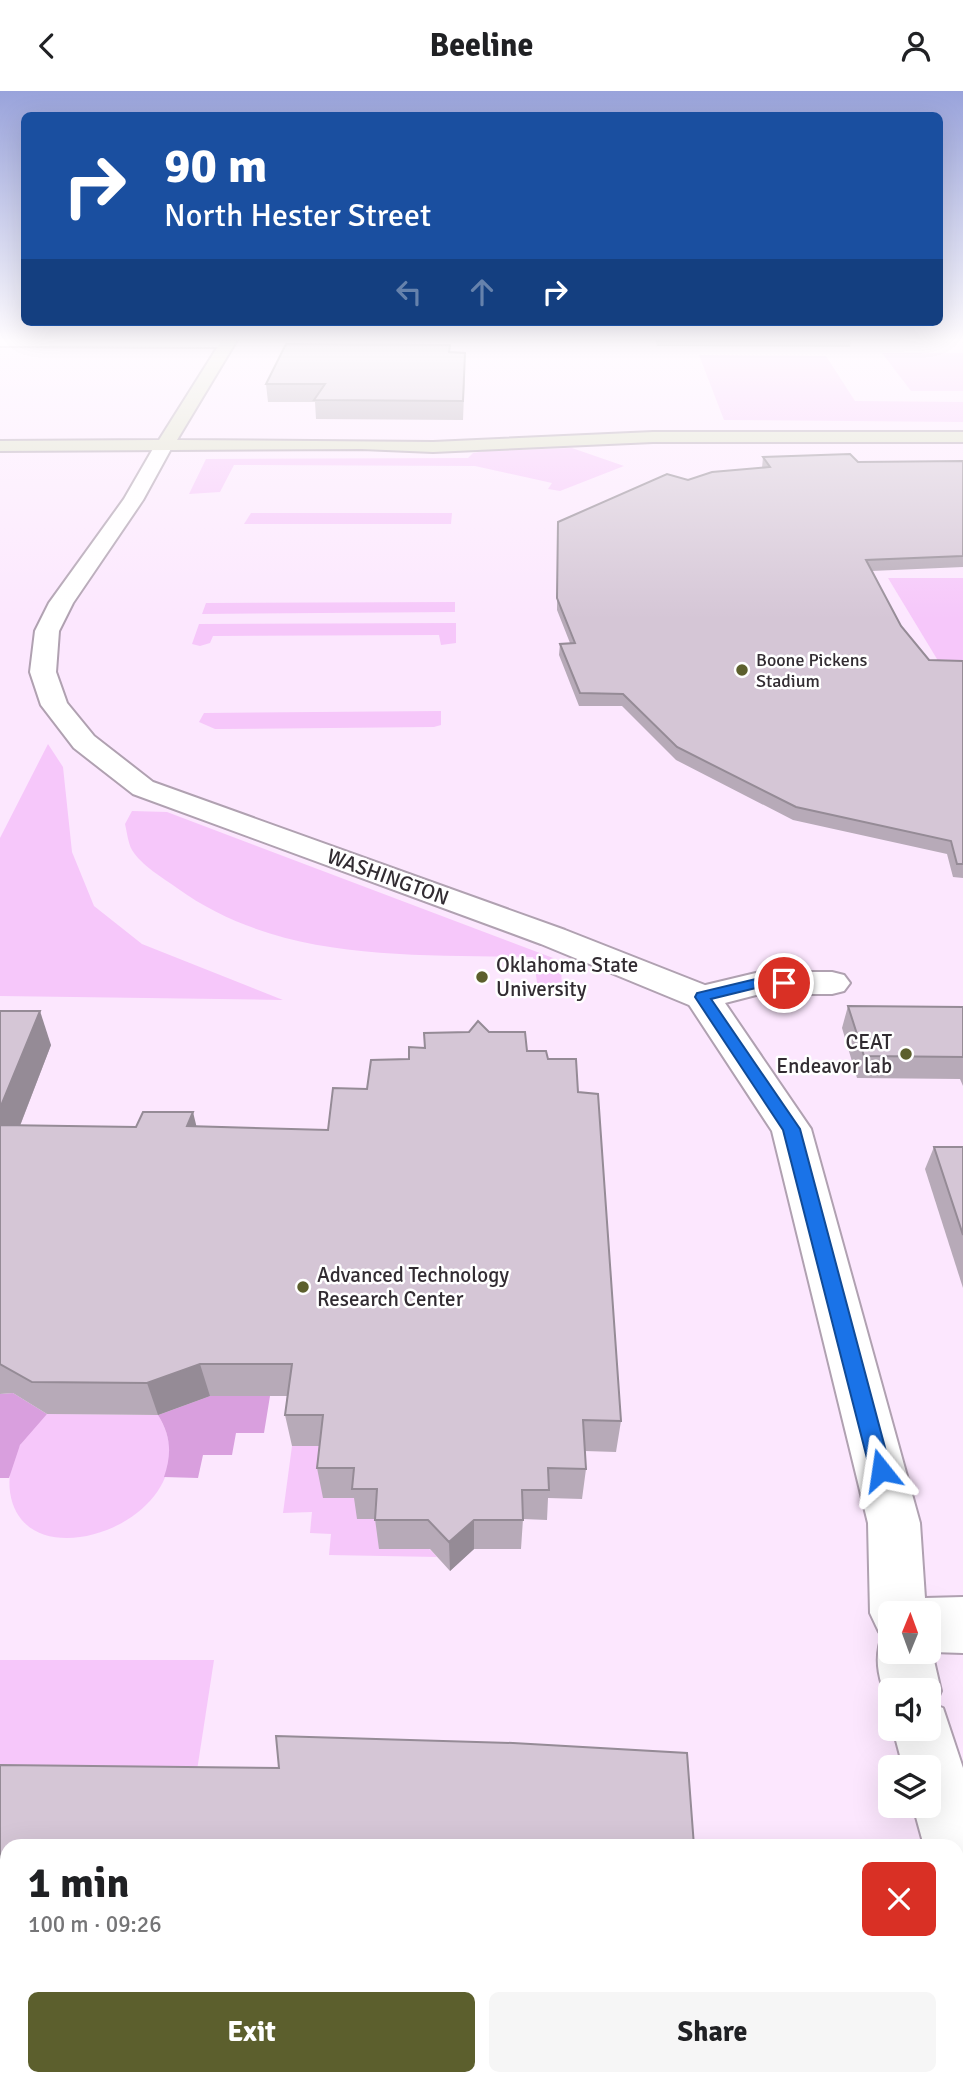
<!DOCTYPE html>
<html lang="en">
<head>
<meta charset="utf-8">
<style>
  :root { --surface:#fff; --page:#f6f6f6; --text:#202124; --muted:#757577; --accent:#5c5f2d }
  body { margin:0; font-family:Signika,sans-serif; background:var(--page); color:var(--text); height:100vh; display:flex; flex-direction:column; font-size:26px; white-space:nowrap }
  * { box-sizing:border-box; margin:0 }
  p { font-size:23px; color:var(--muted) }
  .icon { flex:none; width:38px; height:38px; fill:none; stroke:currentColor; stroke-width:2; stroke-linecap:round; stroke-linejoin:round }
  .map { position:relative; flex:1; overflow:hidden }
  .sheet { position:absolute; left:0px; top:1748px; width:964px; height:247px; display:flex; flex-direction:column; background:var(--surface); border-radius:21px 21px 0 0; box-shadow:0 7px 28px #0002 }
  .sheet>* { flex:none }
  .guide { position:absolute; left:21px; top:21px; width:922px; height:214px; border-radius:10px; box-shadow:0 7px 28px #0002; background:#1a4fa0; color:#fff; overflow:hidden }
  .needle { width:46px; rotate:1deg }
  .buttons { position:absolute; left:878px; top:1510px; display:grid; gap:14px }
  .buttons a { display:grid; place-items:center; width:63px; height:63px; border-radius:10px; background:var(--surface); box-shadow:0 7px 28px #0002; font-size:35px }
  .pin { position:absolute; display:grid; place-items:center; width:60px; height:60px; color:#fff; margin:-30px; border:4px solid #fff; border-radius:50%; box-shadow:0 2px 7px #0007 }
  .me { position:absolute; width:77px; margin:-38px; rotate:345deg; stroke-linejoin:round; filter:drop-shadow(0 0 5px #0008) }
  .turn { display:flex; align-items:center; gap:24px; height:147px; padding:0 28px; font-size:32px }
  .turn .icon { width:91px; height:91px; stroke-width:2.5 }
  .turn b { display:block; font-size:49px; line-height:60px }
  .lanes { display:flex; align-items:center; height:66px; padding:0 28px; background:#0003; justify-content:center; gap:35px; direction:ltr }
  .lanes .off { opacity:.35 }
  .round { display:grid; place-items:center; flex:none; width:74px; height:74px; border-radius:10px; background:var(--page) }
  .summary { display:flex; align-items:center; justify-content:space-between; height:119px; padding:0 28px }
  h1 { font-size:42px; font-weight:700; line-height:52px }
  .button { display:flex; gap:14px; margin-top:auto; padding:14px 28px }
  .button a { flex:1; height:80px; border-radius:10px; background:var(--accent); color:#fff; font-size:28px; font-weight:700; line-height:80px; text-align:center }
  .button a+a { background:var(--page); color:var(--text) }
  header { display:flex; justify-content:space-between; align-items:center; height:91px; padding:0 28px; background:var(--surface); font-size:32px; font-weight:700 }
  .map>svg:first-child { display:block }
</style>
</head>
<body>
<header><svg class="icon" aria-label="back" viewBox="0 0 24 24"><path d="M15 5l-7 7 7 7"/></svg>Beeline<svg class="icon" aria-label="person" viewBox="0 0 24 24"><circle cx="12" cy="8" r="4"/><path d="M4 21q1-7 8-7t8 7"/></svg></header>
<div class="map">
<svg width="963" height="1994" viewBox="0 0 963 1994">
  <rect width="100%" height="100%" fill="#fef8fe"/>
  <path fill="#fce7fe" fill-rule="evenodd" d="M 0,249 L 963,249 L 963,1994 L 0,1994 ZM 891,1522 L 929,1522 L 929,1561 L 891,1561 ZM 891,1600 L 929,1600 L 929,1638 L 891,1638 ZM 891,1676 L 929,1676 L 929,1715 L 891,1715 ZM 7,1755 L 957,1755 L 957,1988 L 7,1988 Z"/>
  <g fill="#f6c7fa">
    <path d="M 882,262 L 963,262 L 963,300 L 911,300 Z"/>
    <path d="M 699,264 L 826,265 L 855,310 L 963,311 L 963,331 L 724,329 Z"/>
    <path d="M 572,357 L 624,375 L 560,400 L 548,398 L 552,392 L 475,375 L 234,374 L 220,401 L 189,403 L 206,368 L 468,367 L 473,362 L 485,360 Z"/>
    <path d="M 251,422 L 452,422 L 451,433 L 244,433 Z"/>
    <path d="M 888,487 L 963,487 L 963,573 L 940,573 Z"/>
    <path d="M 455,511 L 455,521 L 202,523 L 206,512 Z"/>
    <path d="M 456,532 L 456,552 L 441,554 L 439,544 L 213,545 L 210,552 L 200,555 L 192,553 L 199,533 Z"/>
    <path d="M 441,620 L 441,634 L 434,636 L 215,638 L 199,631 L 204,622 Z"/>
    <path d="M 48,653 L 63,676 L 72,761 L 94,815 L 142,853 L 283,909 L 0,905 L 0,747 Z"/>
    <path d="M 132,720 L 167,721 L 561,870 L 562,904 L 539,904 L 533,866 C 411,863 281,872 177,797 C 163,787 141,774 132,759 C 128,752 127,741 125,733 Z"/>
    <path d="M 47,1323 L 158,1324 C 219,1423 24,1500 10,1401 C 6,1368 24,1343 47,1323 Z"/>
    <path d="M 329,1354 C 344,1381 357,1411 383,1429 C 401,1441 424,1449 437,1466 L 329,1464 L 331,1443 L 310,1442 L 312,1421 L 283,1422 L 292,1355 Z"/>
    <path d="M 0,1569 L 214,1569 L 194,1699 L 0,1699 Z"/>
  </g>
  <g fill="#d99fde">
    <path d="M 13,1302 L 47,1323 L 20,1354 L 9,1387 L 0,1387 L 0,1303 Z"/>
    <path d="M 210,1305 L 270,1305 L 264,1342 L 236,1342 L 232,1364 L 203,1364 L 198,1387 L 164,1386 C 172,1363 171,1345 158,1324 Z"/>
  </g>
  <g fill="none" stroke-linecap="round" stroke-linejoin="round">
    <g stroke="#b0a1b1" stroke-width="4">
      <g id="minor">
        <path d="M 0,249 L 234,249 L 235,252 L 228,256 L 0,255 Z"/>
        <path d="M 760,881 L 832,881 L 844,884 L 850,892 L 844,900 L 832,903 L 760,903 L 725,912 L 811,1038 L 920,1432 L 925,1507 L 963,1506 L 963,1562 L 932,1561 L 941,1600 L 935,1614 L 943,1617 L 963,1677 L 963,1783 L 957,1785 L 957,1755 L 924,1755 L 913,1715 L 929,1715 L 929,1676 L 903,1676 L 893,1638 L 929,1638 L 929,1600 L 891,1600 L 891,1618 C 880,1593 872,1569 883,1543 L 879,1541 L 870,1522 L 868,1432 L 772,1040 L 684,906 L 689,898 ZM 891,1522 L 929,1522 L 929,1561 L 891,1561 Z"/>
      </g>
    </g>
    <g stroke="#b0a1b1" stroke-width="4">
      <path id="tertiary" d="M 163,351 L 172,356 L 143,409 L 73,512 L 59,540 L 56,581 L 67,612 L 94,645 L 153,691 L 565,839 L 715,898 L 720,906 L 715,914 L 702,918 L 689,914 L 541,853 L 133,703 L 74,657 L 41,614 L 30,581 L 35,540 L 49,512 L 124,408 L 154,356 Z"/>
    </g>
    <g stroke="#b0a1b1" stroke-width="4">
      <path id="secondary" d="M 222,249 L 237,249 L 177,349 L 433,351 L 653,341 L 963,341 L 963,351 L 653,351 L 433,361 L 362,358 L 0,360 L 0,350 L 159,349 Z"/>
    </g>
    <use href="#minor" fill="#fff" fill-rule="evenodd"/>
    <use href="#tertiary" fill="#fff" fill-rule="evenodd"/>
    <use href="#secondary" fill="#dddec9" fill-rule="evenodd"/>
  </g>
  <g fill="#b7aab8">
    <path d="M 655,249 L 851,249 L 850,256 L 657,255 Z"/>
    <path d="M 450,261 L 465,279 L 463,329 L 316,328 L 315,311 L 268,311 L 266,293 Z"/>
    <path d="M 763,366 L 858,371 L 963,370 L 963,476 L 871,480 L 901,535 L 929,569 L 963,570 L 963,787 L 953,786 L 947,763 L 793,729 L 676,669 L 622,615 L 579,615 L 559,564 L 560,553 L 570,552 L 557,519 L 558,431 L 688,389 L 762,377 Z"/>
    <path d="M 848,915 L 963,916 L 963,995 L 960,988 L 857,987 L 842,937 Z"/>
    <path d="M 0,920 L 51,954 L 20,1035 L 136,1036 L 196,1035 L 328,1039 L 367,998 L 425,957 L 489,941 L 527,960 L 548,968 L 578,1001 L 621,1330 L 616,1361 L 585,1360 L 586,1378 L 582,1408 L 548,1407 L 547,1429 L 523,1428 L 521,1458 L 474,1458 L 450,1480 L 430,1458 L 379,1458 L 375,1428 L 357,1428 L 354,1407 L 323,1407 L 317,1377 L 320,1355 L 292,1355 L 285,1324 L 287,1305 L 210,1305 L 158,1324 L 47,1323 L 13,1302 L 0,1303 Z"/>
    <path d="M 934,1056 L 963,1056 L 963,1197 L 925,1078 Z"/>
    <path d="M 513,1652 L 7,1755 L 7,1968 L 0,1968 L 0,1674 L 279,1677 Z"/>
    <path d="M 207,1988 L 642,1988 L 538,1994 L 207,1994 Z"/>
  </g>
  <g fill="#958b96">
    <path d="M 40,920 L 51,954 L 7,1068 L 0,1052 L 0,1017 Z"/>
    <path d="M 193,1021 L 201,1054 L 187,1035 Z"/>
    <path d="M 200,1273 L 210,1305 L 158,1324 L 147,1292 Z"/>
    <path d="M 474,1429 L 474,1458 L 450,1480 L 449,1451 Z"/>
    <path d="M 462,1988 L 464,1988 L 464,1994 L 450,1994 Z"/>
  </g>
  <g fill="#d5c6d6" stroke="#958b96" stroke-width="2">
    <path d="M 286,253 L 450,254 L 449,261 L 465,262 L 463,310 L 314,309 L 325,293 L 266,293 Z"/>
    <path d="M 850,363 L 858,371 L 963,370 L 963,465 L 866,469 L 901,535 L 929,569 L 963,570 L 963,773 L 957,773 L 951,750 L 796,716 L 677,656 L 623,603 L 580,602 L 560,553 L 575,552 L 557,507 L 558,431 L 667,383 L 688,389 L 712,381 L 770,376 L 763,366 Z"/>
    <path d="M 848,915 L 963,916 L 963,966 L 864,965 Z"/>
    <path d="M 0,920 L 40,920 L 0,1017 Z"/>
    <path d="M 478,930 L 489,941 L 525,941 L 527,960 L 546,960 L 548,968 L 576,968 L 578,1001 L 598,1003 L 621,1330 L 583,1329 L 586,1378 L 548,1377 L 549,1399 L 522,1399 L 523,1429 L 474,1429 L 449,1451 L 428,1429 L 375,1429 L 377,1398 L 352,1398 L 354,1377 L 317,1377 L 323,1324 L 285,1324 L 292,1273 L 200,1273 L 147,1292 L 32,1291 L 0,1273 L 0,1034 L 136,1036 L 143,1021 L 193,1021 L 187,1035 L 328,1039 L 333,997 L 367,998 L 371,969 L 409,968 L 409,956 L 425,957 L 424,942 L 469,941 Z"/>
    <path d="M 934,1056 L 963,1056 L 963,1144 Z"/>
    <path d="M 276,1645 L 513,1652 L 687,1662 L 694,1755 L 7,1755 L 7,1956 L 0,1956 L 0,1674 L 279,1677 Z"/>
    <path d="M 207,1988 L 462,1988 L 450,1994 L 207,1994 Z"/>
  </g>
  <linearGradient id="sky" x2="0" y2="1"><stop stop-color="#99a3db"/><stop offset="0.47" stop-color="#fffcff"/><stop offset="1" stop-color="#fffcff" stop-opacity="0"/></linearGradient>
  <rect width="963" height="528" fill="url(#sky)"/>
  <path fill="#1a73e8" stroke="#114b97" stroke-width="2" d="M 760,887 L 784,887 L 791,892 L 784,896 L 760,896 L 711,908 L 800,1038 L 891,1379 L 888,1386 L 881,1389 L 873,1386 L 870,1379 L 783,1039 L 695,906 L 697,902 Z"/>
  <g fill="#5c5f2d" stroke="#fff" stroke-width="2.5">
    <circle cx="742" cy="579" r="7"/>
    <circle cx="482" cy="886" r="7"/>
    <circle cx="906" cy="963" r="7"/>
    <circle cx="303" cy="1196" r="7"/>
  </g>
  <g text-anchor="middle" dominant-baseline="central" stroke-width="5" stroke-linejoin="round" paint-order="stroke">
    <g font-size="18" fill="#322c32" stroke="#fff" text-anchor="start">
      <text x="756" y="569">Boone Pickens<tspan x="756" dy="21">Stadium</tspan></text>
    </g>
    <g font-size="21" fill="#322c32" stroke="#fff">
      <text transform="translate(388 786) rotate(20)">WASHINGTON</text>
    </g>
    <g font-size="21" fill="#322c32" stroke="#fff" text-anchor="start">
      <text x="496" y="874">Oklahoma State<tspan x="496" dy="24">University</tspan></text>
      <text x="892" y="951" text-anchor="end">CEAT<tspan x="892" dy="24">Endeavor lab</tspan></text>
      <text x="317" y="1184">Advanced Technology<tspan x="317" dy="24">Research Center</tspan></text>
    </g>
  </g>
</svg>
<div class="buttons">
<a><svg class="needle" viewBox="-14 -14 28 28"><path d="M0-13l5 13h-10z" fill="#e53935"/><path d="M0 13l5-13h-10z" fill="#757577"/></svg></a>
<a><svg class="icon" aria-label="sound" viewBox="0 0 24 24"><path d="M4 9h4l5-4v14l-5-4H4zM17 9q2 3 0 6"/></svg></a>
<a><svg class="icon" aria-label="layers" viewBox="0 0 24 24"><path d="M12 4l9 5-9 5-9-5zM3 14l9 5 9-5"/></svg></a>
</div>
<div class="pin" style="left:784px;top:892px;background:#d93025"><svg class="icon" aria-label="arrive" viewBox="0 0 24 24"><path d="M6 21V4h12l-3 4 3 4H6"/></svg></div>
<svg class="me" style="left:881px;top:1379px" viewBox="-20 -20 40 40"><path d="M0-17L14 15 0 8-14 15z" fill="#1a73e8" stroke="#fff" stroke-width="4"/></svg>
<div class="guide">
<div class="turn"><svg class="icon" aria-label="right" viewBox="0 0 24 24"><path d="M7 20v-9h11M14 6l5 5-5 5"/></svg><div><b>90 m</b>North Hester Street</div></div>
<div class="lanes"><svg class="icon off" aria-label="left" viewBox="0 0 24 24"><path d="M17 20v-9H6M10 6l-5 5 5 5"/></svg><svg class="icon off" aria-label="ahead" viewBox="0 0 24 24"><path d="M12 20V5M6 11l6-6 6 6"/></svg><svg class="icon" aria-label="right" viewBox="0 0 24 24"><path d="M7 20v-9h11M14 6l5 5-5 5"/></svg></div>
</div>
<section class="sheet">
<div class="summary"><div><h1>1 min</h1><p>100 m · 09:26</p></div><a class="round" style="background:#d93025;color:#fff"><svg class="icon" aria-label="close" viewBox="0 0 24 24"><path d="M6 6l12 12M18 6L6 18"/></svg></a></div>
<div class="button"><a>Exit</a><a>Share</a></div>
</section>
</div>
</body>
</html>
